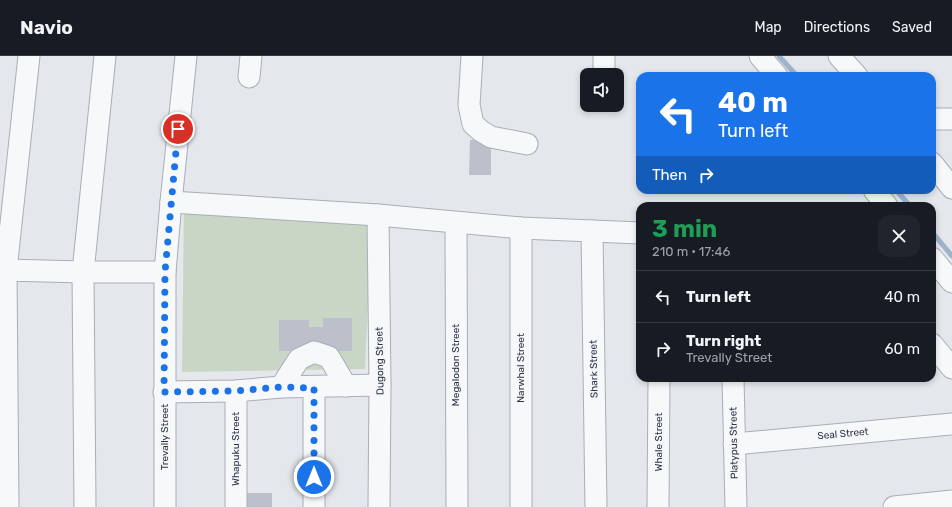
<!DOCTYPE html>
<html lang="en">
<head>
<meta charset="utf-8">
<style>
  :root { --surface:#171b24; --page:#20242c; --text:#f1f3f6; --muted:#9ea1a6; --line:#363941 }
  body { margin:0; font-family:Rubik,sans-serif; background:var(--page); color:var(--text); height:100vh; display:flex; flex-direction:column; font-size:15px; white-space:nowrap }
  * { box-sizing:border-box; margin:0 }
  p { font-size:13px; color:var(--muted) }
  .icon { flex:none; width:22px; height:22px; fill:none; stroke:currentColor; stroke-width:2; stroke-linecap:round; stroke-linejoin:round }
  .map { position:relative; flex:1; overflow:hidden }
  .drawer { position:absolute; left:636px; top:146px; width:300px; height:180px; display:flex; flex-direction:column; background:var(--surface); border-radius:12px; box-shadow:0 2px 6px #0003 }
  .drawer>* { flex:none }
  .top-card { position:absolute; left:636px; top:16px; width:300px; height:122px; border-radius:12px; box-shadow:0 2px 6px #0003; background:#1a73e8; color:#fff; overflow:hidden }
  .fabs { position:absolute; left:580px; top:12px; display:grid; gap:8px }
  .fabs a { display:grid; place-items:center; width:44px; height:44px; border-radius:8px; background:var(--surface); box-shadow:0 2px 6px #0003; font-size:20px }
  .pin { position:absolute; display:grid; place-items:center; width:34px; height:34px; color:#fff; margin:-17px; border:2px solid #fff; border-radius:50%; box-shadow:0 1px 4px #0007 }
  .me { position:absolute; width:44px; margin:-22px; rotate:0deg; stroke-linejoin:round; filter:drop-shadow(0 0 3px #0008) }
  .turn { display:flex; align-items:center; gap:14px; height:84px; padding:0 16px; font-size:18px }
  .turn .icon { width:52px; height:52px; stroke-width:2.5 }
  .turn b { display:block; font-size:28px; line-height:34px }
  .then { display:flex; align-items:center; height:38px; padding:0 16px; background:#0003; gap:8px; font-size:15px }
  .round { display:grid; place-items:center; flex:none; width:42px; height:42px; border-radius:12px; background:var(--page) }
  .summary { display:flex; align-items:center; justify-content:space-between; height:68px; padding:0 16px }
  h1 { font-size:24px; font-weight:700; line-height:30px; color:#1e9e55 }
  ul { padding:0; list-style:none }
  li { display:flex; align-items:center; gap:12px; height:52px; padding:0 16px; border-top:1px solid var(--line) }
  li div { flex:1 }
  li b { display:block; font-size:15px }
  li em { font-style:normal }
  header { display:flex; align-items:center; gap:24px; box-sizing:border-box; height:56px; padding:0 20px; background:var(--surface); border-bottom:1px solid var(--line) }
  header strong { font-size:19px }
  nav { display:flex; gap:22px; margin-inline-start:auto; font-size:14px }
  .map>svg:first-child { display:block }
</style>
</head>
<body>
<header>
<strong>Navio</strong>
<nav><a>Map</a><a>Directions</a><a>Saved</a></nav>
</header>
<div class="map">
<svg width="952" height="451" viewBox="0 0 952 451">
  <rect width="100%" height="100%" fill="#e4e7ec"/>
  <path fill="#c9d6c5" d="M 184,146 L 372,159 L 365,313 L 182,316 Z"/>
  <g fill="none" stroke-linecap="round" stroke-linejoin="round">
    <g stroke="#9fb4cc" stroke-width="5">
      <path d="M 779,0 L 797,20"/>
      <path d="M 896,134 L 910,150"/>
      <path d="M 932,176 L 952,200"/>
    </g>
  </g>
  <g fill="#bbc0ca">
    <path d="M 470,84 L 491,84 L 491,119 L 469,119 Z"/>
    <path d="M 323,262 L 352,262 L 352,295 L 279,295 L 279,264 L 309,264 L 309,271 L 323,271 Z"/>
    <rect x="242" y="437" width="30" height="14"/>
  </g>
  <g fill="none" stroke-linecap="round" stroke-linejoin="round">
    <g stroke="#a9aeb7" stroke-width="23">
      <g id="minor">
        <path d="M 472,0 L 469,49 L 473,68 L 481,75 L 491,81 L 527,88"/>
        <path d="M 760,0 L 777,20"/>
        <path d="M 839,0 L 857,20"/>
        <path d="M 604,17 L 604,0"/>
        <path d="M 249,21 L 251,0"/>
        <path d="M 932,63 L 952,63"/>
        <path d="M 932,107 L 952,132"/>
        <path d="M 874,134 L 887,150"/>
        <path d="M 171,146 L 378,159 L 521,172 L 640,177"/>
        <path d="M 378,159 L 380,329 L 379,451"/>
        <path d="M 456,167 L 457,451"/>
        <path d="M 521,172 L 521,451"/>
        <path d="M 592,175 L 596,451"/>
        <path d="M 932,202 L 952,226"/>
        <path d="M 0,213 L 6,214 L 29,0"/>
        <path d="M 932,288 L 952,312"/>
        <path d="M 733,322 L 736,451"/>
        <path d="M 281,331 L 299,303 L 314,296 L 329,301 L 346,330"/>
        <path d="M 236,335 L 236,451"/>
        <path d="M 164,336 L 236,335 L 281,331 L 380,329"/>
        <path d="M 734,388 L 952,368"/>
        <path d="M 8,451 L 6,214 L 83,216 L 165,216"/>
        <path d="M 85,451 L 83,216 L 105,0"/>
        <path d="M 165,451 L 165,216 L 171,146 L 186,0"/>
        <path d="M 314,451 L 314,332"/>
        <path d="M 658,451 L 659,322"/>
        <path d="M 894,451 L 952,445"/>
      </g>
    </g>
    <use href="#minor" stroke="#f7f8fa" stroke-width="21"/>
  </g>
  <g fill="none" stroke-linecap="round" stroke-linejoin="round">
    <path stroke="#1a73e8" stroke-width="7" stroke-dasharray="0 12.6" d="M 178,73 L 165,216 L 164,336 L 236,335 L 281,331 L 314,332 L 314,421"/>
  </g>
  <g text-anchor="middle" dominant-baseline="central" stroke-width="3" stroke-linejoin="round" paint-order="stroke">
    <g font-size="10" fill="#2b3445" stroke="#f4f6f9">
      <text transform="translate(380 305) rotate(-91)">Dugong Street</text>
      <text transform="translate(456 309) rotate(-90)">Megalodon Street</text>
      <text transform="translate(521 312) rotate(-90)">Narwhal Street</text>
      <text transform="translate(594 313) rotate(-91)">Shark Street</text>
      <text transform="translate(843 378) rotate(-5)">Seal Street</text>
      <text transform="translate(165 381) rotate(-90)">Trevally Street</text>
      <text transform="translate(659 386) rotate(-90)">Whale Street</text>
      <text transform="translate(734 387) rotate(-91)">Platypus Street</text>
      <text transform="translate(236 393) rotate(-90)">Whapuku Street</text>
    </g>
  </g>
</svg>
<div class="fabs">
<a><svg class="icon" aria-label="sound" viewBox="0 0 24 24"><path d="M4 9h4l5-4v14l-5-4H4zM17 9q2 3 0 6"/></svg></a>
</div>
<div class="pin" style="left:178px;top:73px;background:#d93025"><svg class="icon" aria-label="arrive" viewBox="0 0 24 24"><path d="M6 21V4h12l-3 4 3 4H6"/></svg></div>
<svg class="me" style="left:314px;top:421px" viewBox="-20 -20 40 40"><circle r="17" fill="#1a73e8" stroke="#fff" stroke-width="3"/><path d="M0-11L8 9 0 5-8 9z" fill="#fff"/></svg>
<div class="top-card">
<div class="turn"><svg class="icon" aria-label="left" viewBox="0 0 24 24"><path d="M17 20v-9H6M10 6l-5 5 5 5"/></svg><div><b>40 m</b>Turn left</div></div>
<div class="then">Then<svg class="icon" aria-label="right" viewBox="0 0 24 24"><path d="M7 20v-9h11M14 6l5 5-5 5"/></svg></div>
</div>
<section class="drawer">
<div class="summary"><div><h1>3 min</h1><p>210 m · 17:46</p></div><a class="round"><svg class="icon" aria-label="close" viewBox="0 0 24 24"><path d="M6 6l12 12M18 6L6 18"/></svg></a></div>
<ul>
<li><svg class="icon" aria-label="left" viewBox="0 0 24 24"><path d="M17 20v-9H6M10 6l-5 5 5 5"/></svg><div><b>Turn left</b></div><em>40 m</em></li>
<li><svg class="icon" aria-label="right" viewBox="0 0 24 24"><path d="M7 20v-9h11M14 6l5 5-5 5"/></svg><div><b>Turn right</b><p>Trevally Street</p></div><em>60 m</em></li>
</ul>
</section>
</div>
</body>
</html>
